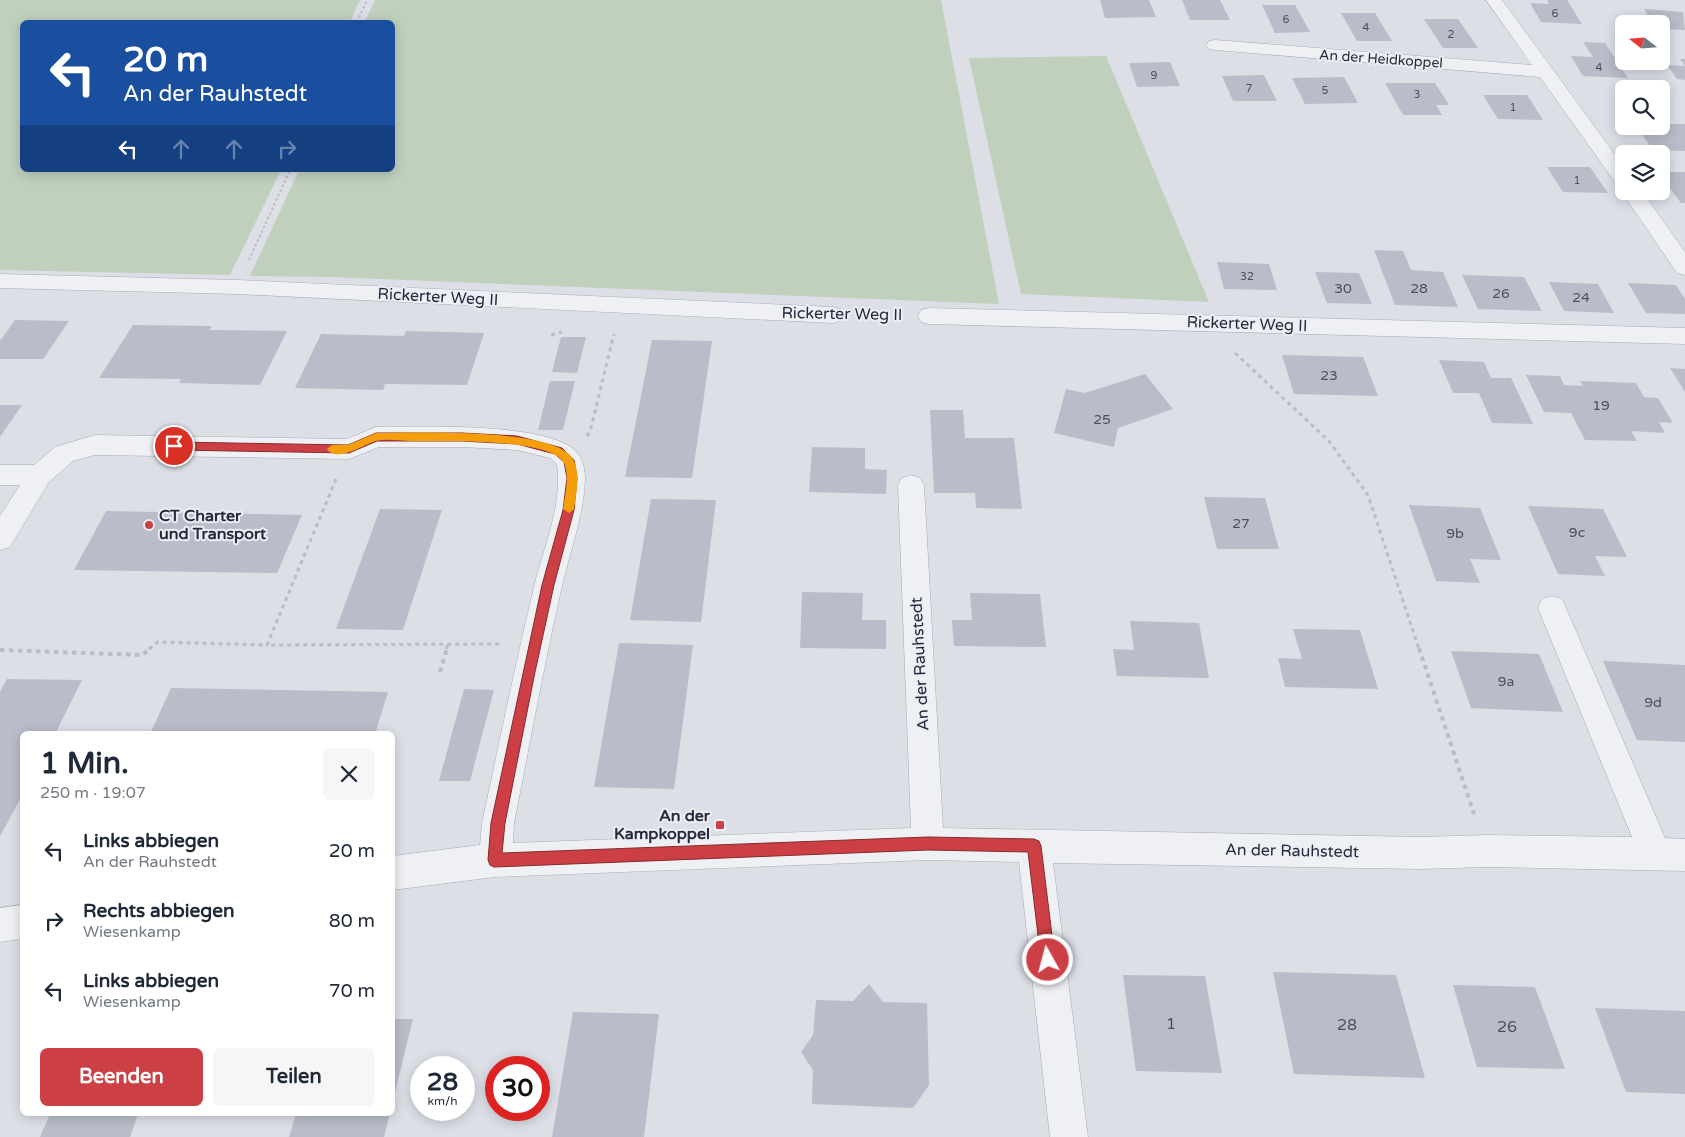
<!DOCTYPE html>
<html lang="de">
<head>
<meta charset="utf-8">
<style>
  :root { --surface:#fff; --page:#f6f6f7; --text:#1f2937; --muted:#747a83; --accent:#cc4045 }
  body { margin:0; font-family:"Varela Round",sans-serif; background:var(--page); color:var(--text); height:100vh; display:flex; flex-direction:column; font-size:19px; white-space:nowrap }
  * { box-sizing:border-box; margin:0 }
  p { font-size:16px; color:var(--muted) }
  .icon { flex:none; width:28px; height:28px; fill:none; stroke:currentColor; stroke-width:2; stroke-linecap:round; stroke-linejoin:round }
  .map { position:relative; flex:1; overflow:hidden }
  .side { position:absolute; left:20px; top:731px; width:375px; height:385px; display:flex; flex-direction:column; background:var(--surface); border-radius:8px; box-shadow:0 2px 12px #0003 }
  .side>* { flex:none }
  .guide { position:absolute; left:20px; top:20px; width:375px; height:152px; border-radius:8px; box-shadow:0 2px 12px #0003; background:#1a4fa0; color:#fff; overflow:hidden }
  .needle { width:32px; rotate:287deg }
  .fabs { position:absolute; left:1615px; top:15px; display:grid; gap:10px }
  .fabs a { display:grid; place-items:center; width:55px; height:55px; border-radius:8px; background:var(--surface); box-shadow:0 2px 12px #0003; font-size:25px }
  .speed { position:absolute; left:410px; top:1056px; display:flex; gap:10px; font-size:25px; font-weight:700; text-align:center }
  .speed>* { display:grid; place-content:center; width:65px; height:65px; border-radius:50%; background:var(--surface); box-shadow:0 2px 12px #0003; line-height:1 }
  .speed small { font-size:12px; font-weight:400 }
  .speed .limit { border:8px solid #d22; background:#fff; color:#111 }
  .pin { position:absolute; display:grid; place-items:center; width:42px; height:42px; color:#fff; margin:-21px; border:2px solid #fff; border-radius:50%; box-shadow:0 1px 5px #0007 }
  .me { position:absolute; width:55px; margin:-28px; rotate:353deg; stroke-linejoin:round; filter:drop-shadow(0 0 4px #0008) }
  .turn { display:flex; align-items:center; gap:18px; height:105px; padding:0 20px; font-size:22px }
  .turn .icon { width:65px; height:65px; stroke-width:2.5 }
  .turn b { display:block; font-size:35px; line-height:42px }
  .lanes { display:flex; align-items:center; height:48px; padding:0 20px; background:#0003; justify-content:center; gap:25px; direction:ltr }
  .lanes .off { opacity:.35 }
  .round { display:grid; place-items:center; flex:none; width:52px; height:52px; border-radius:8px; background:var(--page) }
  .headline { display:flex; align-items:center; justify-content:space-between; height:85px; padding:0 20px }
  h1 { font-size:30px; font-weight:800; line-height:38px }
  .primary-button { display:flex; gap:10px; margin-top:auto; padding:10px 20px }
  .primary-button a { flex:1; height:58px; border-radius:8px; background:var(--accent); color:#fff; font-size:20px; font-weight:800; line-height:58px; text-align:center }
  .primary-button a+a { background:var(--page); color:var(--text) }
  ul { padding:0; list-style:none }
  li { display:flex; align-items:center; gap:15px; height:70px; padding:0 20px }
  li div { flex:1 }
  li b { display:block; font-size:19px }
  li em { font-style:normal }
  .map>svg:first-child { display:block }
</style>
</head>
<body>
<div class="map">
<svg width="1685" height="1137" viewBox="0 0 1685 1137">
  <rect width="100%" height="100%" fill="#dcdfe6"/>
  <g fill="#c0d0bd">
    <path d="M 0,0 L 360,0 L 350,22 L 22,22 L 22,170 L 281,170 L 230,275 L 0,270 Z"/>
    <path d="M 375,0 L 941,0 L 999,304 L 331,277 L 250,276 L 299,170 L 392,170 L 392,22 L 365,22 Z"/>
    <path d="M 1106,56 L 1209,302 L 1021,294 L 969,58 Z"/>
  </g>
  <g fill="#b9bdc9">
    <path d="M 1100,0 L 1149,0 L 1156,17 L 1105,18 Z"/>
    <path d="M 1182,0 L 1220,0 L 1230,20 L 1190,20 Z"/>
    <path d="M 1547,0 L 1567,0 L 1582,24 L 1541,22 L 1530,3 L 1549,4 Z"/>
    <path d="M 1262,5 L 1295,5 L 1310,32 L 1275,33 Z"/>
    <path d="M 1644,9 L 1683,12 L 1685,30 L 1661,29 L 1661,24 L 1638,24 L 1632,15 L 1648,16 Z"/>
    <path d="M 1341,13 L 1375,13 L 1392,41 L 1357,41 Z"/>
    <path d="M 1424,19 L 1458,19 L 1478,48 L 1443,48 Z"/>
    <path d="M 1583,42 L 1605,43 L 1628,78 L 1583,76 L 1571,56 L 1593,57 Z"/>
    <path d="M 1680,59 L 1685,59 L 1685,80 L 1677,79 L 1667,65 L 1685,66 Z"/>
    <path d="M 1170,62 L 1180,86 L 1137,87 L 1129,63 Z"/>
    <path d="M 1264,75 L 1277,101 L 1233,101 L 1222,76 Z"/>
    <path d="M 1344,77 L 1358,103 L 1305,104 L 1292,78 Z"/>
    <path d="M 1385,83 L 1435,83 L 1449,105 L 1436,105 L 1442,115 L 1403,115 Z"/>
    <path d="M 1483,95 L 1527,95 L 1543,120 L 1498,119 Z"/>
    <path d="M 1661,124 L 1685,124 L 1685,151 L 1653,150 L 1636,126 L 1661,126 Z"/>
    <path d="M 1547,167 L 1590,167 L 1608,193 L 1563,192 Z"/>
    <path d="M 1661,172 L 1685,172 L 1685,203 L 1681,203 L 1661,176 Z"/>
    <path d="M 1374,250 L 1403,251 L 1411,270 L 1443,272 L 1458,307 L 1395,305 Z"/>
    <path d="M 1217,262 L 1269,264 L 1277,290 L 1224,289 Z"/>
    <path d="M 1315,272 L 1359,273 L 1372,304 L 1327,303 Z"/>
    <path d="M 1462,275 L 1524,277 L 1542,311 L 1478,309 Z"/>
    <path d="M 1549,282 L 1598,284 L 1614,313 L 1564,311 Z"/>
    <path d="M 1628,283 L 1676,285 L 1685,299 L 1685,314 L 1646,313 Z"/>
    <path d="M 15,320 L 69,321 L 43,359 L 0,359 L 0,341 Z"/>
    <path d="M 133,325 L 212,326 L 209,330 L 287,331 L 260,385 L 179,383 L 181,379 L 99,378 Z"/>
    <path d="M 406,331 L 484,333 L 467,385 L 385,384 L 383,390 L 295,388 L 321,334 L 404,336 Z"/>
    <path d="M 561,337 L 586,337 L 577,373 L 552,372 Z"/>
    <path d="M 652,340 L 712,341 L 692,478 L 625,477 Z"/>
    <path d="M 1282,355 L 1363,357 L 1378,396 L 1294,394 Z"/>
    <path d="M 1439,360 L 1484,362 L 1491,378 L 1511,378 L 1533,424 L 1492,423 L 1479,393 L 1453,393 Z"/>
    <path d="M 1670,368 L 1685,369 L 1685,392 Z"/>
    <path d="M 1145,374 L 1173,409 L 1118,428 L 1114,447 L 1054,433 L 1066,389 L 1085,393 Z"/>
    <path d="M 1526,375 L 1560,376 L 1564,385 L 1583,386 L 1580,381 L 1636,383 L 1644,397 L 1658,398 L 1673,423 L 1659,422 L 1665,433 L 1631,431 L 1637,441 L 1585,440 L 1571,413 L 1544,412 Z"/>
    <path d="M 550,381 L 575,381 L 563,430 L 538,430 Z"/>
    <path d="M 0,405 L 22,405 L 0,437 Z"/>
    <path d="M 930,410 L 963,410 L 965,438 L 1014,438 L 1022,509 L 976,508 L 975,493 L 934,493 Z"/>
    <path d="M 812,447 L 865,448 L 865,469 L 887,470 L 886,494 L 809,492 Z"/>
    <path d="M 1204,497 L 1265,498 L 1279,549 L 1217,549 Z"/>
    <path d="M 651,499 L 716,500 L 701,622 L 630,620 Z"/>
    <path d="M 1409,505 L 1480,508 L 1501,560 L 1470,559 L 1480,583 L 1436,581 Z"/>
    <path d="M 1528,506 L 1603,509 L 1627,557 L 1595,556 L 1605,576 L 1558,574 Z"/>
    <path d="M 380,509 L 442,510 L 403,630 L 336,629 Z"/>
    <path d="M 106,511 L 302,515 L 277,573 L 74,570 Z"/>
    <path d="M 802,592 L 863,593 L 862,620 L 886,620 L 886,649 L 800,648 Z"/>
    <path d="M 970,593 L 1040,594 L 1046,647 L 954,646 L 952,620 L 972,620 Z"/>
    <path d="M 1130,621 L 1199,623 L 1209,678 L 1117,676 L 1113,649 L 1134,650 Z"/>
    <path d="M 1293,629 L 1360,630 L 1378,689 L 1285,687 L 1278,658 L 1302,659 Z"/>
    <path d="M 619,643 L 693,645 L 674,789 L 594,787 Z"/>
    <path d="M 1451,651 L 1539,654 L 1563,712 L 1471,708 Z"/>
    <path d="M 1603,661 L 1685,665 L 1685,742 L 1637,740 Z"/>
    <path d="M 7,679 L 82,680 L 55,734 L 22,734 L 22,796 L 0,836 L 0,692 Z"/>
    <path d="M 171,688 L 388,692 L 375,734 L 150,734 Z"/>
    <path d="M 464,689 L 494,690 L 470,781 L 439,781 Z"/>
    <path d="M 1273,972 L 1396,975 L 1425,1078 L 1294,1074 Z"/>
    <path d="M 1123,975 L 1205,976 L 1222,1073 L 1136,1071 Z"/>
    <path d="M 869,984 L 883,1002 L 927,1003 L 929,1085 L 913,1108 L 812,1104 L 813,1070 L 801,1052 L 813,1035 L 816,1000 L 853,1001 Z"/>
    <path d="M 1453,985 L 1535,987 L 1565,1069 L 1477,1067 Z"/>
    <path d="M 1595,1008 L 1685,1011 L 1685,1094 L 1626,1092 Z"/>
    <path d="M 573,1012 L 659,1014 L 644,1137 L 552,1137 Z"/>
    <path d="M 392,1019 L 413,1019 L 393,1100 L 392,1100 Z"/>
    <path d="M 50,1114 L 138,1114 L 130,1137 L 40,1137 Z"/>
    <path d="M 296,1114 L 390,1114 L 384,1137 L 289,1137 Z"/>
  </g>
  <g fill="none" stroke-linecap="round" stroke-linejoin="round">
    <g stroke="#a5a9b3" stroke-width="1">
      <g id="minor">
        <path d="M 1486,0 L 1502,0 L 1624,167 L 1624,191 L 1642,191 L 1685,252 L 1685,275 L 1677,273 L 1621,191 L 1624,187 L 1617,185 L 1540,77 L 1215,50 L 1209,49 L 1206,45 L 1209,41 L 1215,40 L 1532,65 Z"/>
        <path d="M 0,274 L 237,280 L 833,307 L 841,309 L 844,315 L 841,321 L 833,323 L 237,294 L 0,288 Z"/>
        <path d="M 929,308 L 1685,328 L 1685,344 L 929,324 L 921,322 L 918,316 L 921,310 Z"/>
        <path d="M 376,427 C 417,427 554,421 578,454 C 583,460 585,471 585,479 C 584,515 570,551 562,586 C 544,664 530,744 514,823 L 513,843 L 911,828 L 898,485 L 902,478 L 911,475 L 920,478 L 924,485 L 943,828 L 1421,837 L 1486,835 L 1632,837 L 1538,608 L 1542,599 L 1552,596 L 1562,599 L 1566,608 L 1665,838 L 1685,839 L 1685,871 L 1486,867 L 1421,869 L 1053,863 L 1088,1137 L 1050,1137 L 1019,862 L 928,860 L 495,877 L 392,890 L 392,856 L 480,845 L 482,823 C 499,744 515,666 534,587 C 543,548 563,506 557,464 L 550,458 L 517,450 L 462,447 L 379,447 L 349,459 L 95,455 L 73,461 L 49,482 L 10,547 L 0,550 L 0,516 L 20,485 L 0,485 L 0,465 L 34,465 L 55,447 L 95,435 L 347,439 Z"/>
        <path d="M 22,905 L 22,939 L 0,942 L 0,908 Z"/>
      </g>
    </g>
    <g stroke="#babdc4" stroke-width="2" stroke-dasharray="2.5 2.5" stroke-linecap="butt">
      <path d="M 357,22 L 367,0"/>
      <path d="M 249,260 L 290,170"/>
    </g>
    <g stroke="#babdc4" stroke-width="3" stroke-dasharray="4 4" stroke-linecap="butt">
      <path d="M 862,315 L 901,316"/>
      <path d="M 551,335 L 562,332"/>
      <path d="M 1235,353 L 1329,441 L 1368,495 L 1419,649"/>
      <path d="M 587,436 L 590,432 L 614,334"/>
      <path d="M 336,479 L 267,645 L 500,644"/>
      <path d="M 149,649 L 158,642 L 267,645"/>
      <path d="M 446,649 L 448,644"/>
    </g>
    <g stroke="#babdc4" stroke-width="4" stroke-dasharray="4.5 4.5" stroke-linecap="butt">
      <path d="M 1419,648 L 1474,814"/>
      <path d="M 0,650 L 142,655 L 151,648"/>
      <path d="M 440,672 L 447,648"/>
    </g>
    <use href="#minor" fill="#eef0f4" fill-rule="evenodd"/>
  </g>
  <path fill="#cc4045" stroke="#852a2d" d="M 376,433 L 462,433 L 517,436 L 562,448 L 574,460 L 577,478 L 574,510 L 554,585 L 535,672 L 505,823 L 502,853 L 928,837 L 1034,839 L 1039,841 L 1041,846 L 1055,960 L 1053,965 L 1048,967 L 1043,965 L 1041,960 L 1028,852 L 928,850 L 494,867 L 490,865 L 488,860 L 491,823 L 542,585 L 563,510 L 567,478 L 564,462 L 555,454 L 517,444 L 462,441 L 377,441 L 349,453 L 174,450 L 169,446 L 174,442 L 348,445 Z"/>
  <path fill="#f59e0b" d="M 376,433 C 412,433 556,427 573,459 C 581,474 576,493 574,509 L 569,513 L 563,509 C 565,495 570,477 564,463 C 552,438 443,441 417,441 C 405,441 387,438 375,441 C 364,445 336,463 327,449 L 332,445 L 348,445 Z"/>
  <g fill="#cc4045" stroke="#ebeef4" stroke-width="2">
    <circle cx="149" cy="525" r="5"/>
    <rect x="715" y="820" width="10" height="10" rx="2.5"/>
  </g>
  <g text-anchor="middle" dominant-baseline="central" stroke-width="4" stroke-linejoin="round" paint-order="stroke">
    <g font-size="11" fill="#4b505f">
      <text x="1555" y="13">6</text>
      <text x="1286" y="19">6</text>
      <text x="1366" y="27">4</text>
      <text x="1451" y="34">2</text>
      <text x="1599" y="67">4</text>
      <text x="1154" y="75">9</text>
      <text x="1249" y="88">7</text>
      <text x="1325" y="90">5</text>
      <text x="1417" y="94">3</text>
      <text x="1513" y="107">1</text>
      <text x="1577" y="180">1</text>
      <text x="1247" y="276">32</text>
    </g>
    <g font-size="14" fill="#262b3c" stroke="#ebeef4">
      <text transform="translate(1381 59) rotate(4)">An der Heidkoppel</text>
    </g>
    <g font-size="14" fill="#4b505f">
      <text x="1343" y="288">30</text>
      <text x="1419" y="288">28</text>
      <text x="1501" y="293">26</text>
      <text x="1581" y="297">24</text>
      <text x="1329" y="375">23</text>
      <text x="1601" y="405">19</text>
      <text x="1102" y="419">25</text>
      <text x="1241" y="523">27</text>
      <text x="1577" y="532">9c</text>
      <text x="1455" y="533">9b</text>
      <text x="1506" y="681">9a</text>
      <text x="1653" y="702">9d</text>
    </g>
    <g font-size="16" fill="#262b3c" stroke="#ebeef4">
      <text transform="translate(438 297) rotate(3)">Rickerter Weg II</text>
      <text transform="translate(842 314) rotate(1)">Rickerter Weg II</text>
      <text transform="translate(1247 324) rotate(2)">Rickerter Weg II</text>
      <text transform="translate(920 664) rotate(-93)">An der Rauhstedt</text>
      <text transform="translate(1292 851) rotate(1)">An der Rauhstedt</text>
    </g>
    <g font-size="16" font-weight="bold" fill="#262b3c" stroke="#ebeef4" text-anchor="start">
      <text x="159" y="516">CT Charter<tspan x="159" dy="18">und Transport</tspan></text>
      <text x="710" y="816" text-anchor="end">An der<tspan x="710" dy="18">Kampkoppel</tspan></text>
    </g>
    <g font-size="16" fill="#4b505f">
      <text x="1171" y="1024">1</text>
      <text x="1347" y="1025">28</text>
      <text x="1507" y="1027">26</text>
    </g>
  </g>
</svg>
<div class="fabs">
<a><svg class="needle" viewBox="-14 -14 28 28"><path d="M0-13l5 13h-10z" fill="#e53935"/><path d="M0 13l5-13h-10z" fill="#747a83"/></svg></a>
<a><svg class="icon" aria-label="search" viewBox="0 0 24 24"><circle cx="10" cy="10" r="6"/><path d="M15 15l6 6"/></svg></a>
<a><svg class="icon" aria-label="layers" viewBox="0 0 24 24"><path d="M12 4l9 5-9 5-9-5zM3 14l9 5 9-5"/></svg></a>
</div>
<div class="speed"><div>28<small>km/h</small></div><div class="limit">30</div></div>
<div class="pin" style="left:174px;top:446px;background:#d93025"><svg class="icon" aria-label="arrive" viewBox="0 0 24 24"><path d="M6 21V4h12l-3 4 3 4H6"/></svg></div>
<svg class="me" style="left:1048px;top:960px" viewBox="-20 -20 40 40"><circle r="17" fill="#cc4045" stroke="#fff" stroke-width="3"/><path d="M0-11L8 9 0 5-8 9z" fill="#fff"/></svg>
<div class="guide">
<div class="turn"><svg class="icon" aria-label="left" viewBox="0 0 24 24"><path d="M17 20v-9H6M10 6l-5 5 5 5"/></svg><div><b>20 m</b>An der Rauhstedt</div></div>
<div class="lanes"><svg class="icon" aria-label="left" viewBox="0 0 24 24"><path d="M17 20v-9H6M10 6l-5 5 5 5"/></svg><svg class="icon off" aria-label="ahead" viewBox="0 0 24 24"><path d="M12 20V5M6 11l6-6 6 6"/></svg><svg class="icon off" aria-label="ahead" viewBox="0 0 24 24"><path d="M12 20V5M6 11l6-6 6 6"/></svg><svg class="icon off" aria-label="right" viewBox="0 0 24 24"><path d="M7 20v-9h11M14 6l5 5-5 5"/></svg></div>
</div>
<section class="side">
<div class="headline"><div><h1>1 Min.</h1><p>250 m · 19:07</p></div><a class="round"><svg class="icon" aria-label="close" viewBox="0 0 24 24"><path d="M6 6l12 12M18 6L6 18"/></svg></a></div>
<ul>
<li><svg class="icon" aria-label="left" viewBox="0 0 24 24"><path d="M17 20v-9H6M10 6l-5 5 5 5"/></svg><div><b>Links abbiegen</b><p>An der Rauhstedt</p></div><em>20 m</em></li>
<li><svg class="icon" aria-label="right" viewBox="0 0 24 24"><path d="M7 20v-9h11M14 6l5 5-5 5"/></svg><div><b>Rechts abbiegen</b><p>Wiesenkamp</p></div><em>80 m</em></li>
<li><svg class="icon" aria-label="left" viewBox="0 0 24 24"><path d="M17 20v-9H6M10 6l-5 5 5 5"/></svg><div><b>Links abbiegen</b><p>Wiesenkamp</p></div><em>70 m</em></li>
</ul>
<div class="primary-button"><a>Beenden</a><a>Teilen</a></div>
</section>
</div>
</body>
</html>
